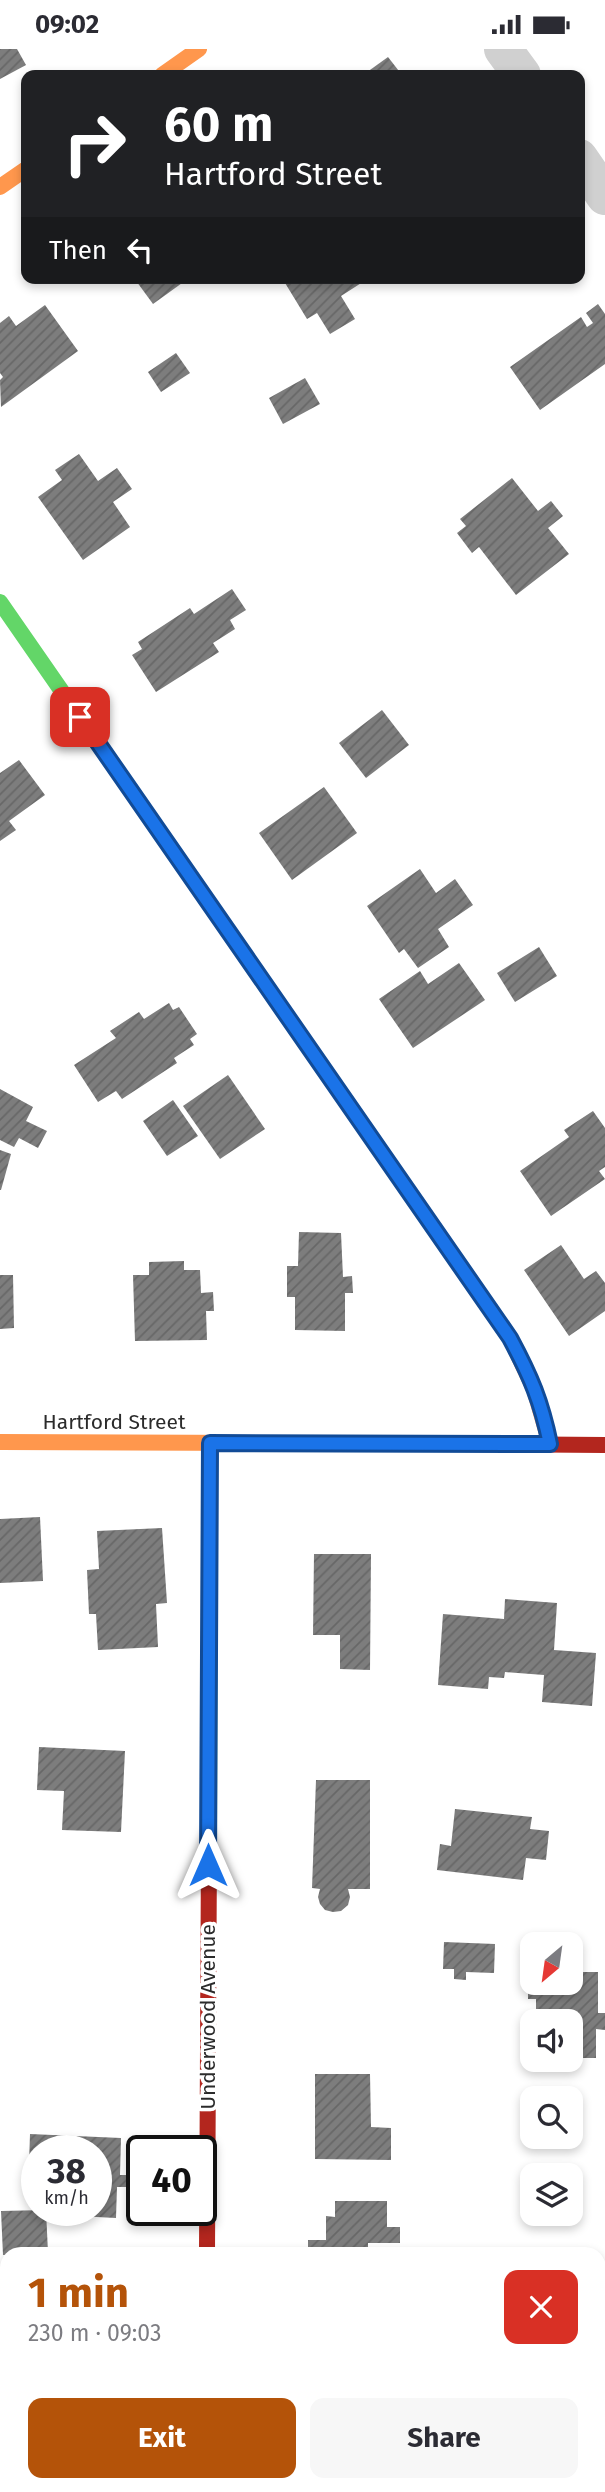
<!DOCTYPE html>
<html lang="en">
<head>
<meta charset="utf-8">
<style>
  :root { --surface:#fff; --page:#f7f7f7; --text:#2b2b33; --muted:#7c7c81; --accent:#b45309 }
  body { margin:0; font-family:"Fira Sans",sans-serif; background:var(--page); color:var(--text); height:100vh; display:flex; flex-direction:column; font-size:26px; white-space:nowrap }
  * { box-sizing:border-box; margin:0 }
  p { font-size:23px; color:var(--muted) }
  .icon { flex:none; width:38px; height:38px; fill:none; stroke:currentColor; stroke-width:2; stroke-linecap:round; stroke-linejoin:round }
  .map { position:relative; flex:1; overflow:hidden }
  .sheet { position:absolute; left:0px; top:2198px; width:606px; height:245px; display:flex; flex-direction:column; background:var(--surface); border-radius:21px 21px 0 0; box-shadow:0 4px 10px #0003 }
  .sheet>* { flex:none }
  .top-card { position:absolute; left:21px; top:21px; width:564px; height:214px; border-radius:14px; box-shadow:0 4px 10px #0003; background:#202124; color:#fff; overflow:hidden }
  .needle { width:46px; rotate:209deg }
  .tools { position:absolute; left:520px; top:1883px; display:grid; gap:14px }
  .tools a { display:grid; place-items:center; width:63px; height:63px; border-radius:14px; background:var(--surface); box-shadow:0 4px 10px #0003; font-size:35px }
  .speed { position:absolute; left:21px; top:2086px; display:flex; gap:14px; font-size:35px; font-weight:700; text-align:center }
  .speed>* { display:grid; place-content:center; width:91px; height:91px; border-radius:50%; background:var(--surface); box-shadow:0 4px 10px #0003; line-height:1 }
  .speed small { font-size:18px; font-weight:400 }
  .speed .limit { border:4px solid #111; border-radius:10px; background:#fff; color:#111 }
  .pin { position:absolute; display:grid; place-items:center; width:60px; height:60px; color:#fff; margin:-30px; border-radius:14px; box-shadow:0 4px 10px #0006 }
  .me { position:absolute; width:77px; margin:-38px; rotate:0deg; stroke-linejoin:round; filter:drop-shadow(0 0 5px #0008) }
  .turn { display:flex; align-items:center; gap:24px; height:147px; padding:0 28px; font-size:32px }
  .turn .icon { width:91px; height:91px; stroke-width:2.5 }
  .turn b { display:block; font-size:49px; line-height:60px }
  .then { display:flex; align-items:center; height:66px; padding:0 28px; background:#0003; gap:14px; font-size:26px }
  .round { display:grid; place-items:center; flex:none; width:74px; height:74px; border-radius:14px; background:var(--page) }
  .headline { display:flex; align-items:center; justify-content:space-between; height:119px; padding:0 28px }
  h1 { font-size:42px; font-weight:700; line-height:52px; color:var(--accent) }
  .cta { display:flex; gap:14px; margin-top:auto; padding:14px 28px }
  .cta a { flex:1; height:80px; border-radius:14px; background:var(--accent); color:#fff; font-size:28px; font-weight:700; line-height:80px; text-align:center }
  .cta a+a { background:var(--page); color:var(--text) }
  .status { display:flex; justify-content:space-between; align-items:center; height:49px; padding:0 35px; background:var(--surface); direction:ltr }
  .status svg { height:19px; fill:currentColor }
  .map>svg:first-child { display:block }
</style>
</head>
<body>
<div class="status"><b>09:02</b><svg viewBox="0 0 49 12"><path d="M0 12V9h3v3zM5 12V6h3v6zM10 12V3h3v9zM15 12V0h3v12zM26 1h20v11H26zM47 4h2v5h-2z"/></svg></div>
<div class="map">
<svg width="605" height="2443" viewBox="0 0 605 2443">
  <defs>
    <pattern id="building-hatch" width="6" height="6" patternUnits="userSpaceOnUse" patternTransform="scale(1.75)"><rect width="6" height="6" fill="#7d7d7d"/><path d="M-1 1l2-2M0 6l6-6M5 7l2-2" fill="none" stroke="#676767"/></pattern>
  </defs>
  <rect width="100%" height="100%" fill="#fff"/>
  <g fill="url(#building-hatch)">
    <path d="M 0,0 L 17,0 L 26,16 L 0,30 Z"/>
    <path d="M 388,8 L 402,26 L 363,26 Z"/>
    <path d="M 134,229 L 189,229 L 153,255 Z"/>
    <path d="M 282,229 L 369,229 L 341,247 L 355,270 L 330,285 L 317,264 L 307,270 Z"/>
    <path d="M 598,255 L 605,265 L 605,315 L 540,361 L 510,318 L 581,268 L 587,278 L 593,274 L 586,264 Z"/>
    <path d="M 45,256 L 78,302 L 1,358 L 0,331 L 3,328 L 0,324 L 0,274 L 9,267 L 16,277 Z"/>
    <path d="M 176,304 L 190,324 L 161,343 L 148,323 Z"/>
    <path d="M 305,329 L 320,355 L 283,375 L 269,349 Z"/>
    <path d="M 79,405 L 98,432 L 117,419 L 132,440 L 113,453 L 130,478 L 83,511 L 38,448 L 62,431 L 55,421 Z"/>
    <path d="M 512,429 L 538,462 L 551,452 L 563,467 L 548,479 L 569,505 L 516,546 L 479,498 L 472,504 L 457,484 L 466,477 L 460,470 Z"/>
    <path d="M 232,540 L 246,561 L 230,571 L 235,580 L 213,594 L 219,603 L 156,643 L 132,606 L 142,600 L 138,593 L 190,559 L 194,565 Z"/>
    <path d="M 382,661 L 409,696 L 366,729 L 339,694 Z"/>
    <path d="M 19,711 L 45,746 L 9,772 L 16,781 L 0,792 L 0,724 Z"/>
    <path d="M 324,738 L 357,784 L 292,831 L 259,784 Z"/>
    <path d="M 420,820 L 436,844 L 455,830 L 473,856 L 438,880 L 449,898 L 418,919 L 404,900 L 399,904 L 367,857 Z"/>
    <path d="M 539,898 L 557,927 L 515,953 L 497,924 Z"/>
    <path d="M 459,914 L 485,951 L 413,999 L 379,950 L 420,922 L 428,935 Z"/>
    <path d="M 169,954 L 173,961 L 179,958 L 197,985 L 190,990 L 194,996 L 174,1009 L 177,1014 L 122,1050 L 116,1042 L 98,1053 L 74,1016 L 116,989 L 110,982 L 139,963 L 144,970 Z"/>
    <path d="M 228,1026 L 265,1080 L 220,1110 L 183,1057 Z"/>
    <path d="M 0,1040 L 33,1058 L 26,1072 L 47,1082 L 38,1099 L 19,1089 L 14,1098 L 0,1091 Z"/>
    <path d="M 173,1051 L 198,1087 L 167,1107 L 143,1072 Z"/>
    <path d="M 593,1062 L 605,1079 L 605,1118 L 599,1122 L 605,1130 L 551,1167 L 520,1122 L 569,1088 L 564,1081 Z"/>
    <path d="M 0,1101 L 11,1105 L 1,1141 L 0,1141 Z"/>
    <path d="M 299,1183 L 341,1184 L 343,1228 L 352,1227 L 353,1244 L 345,1244 L 345,1282 L 295,1281 L 295,1248 L 287,1248 L 287,1217 L 298,1217 Z"/>
    <path d="M 561,1196 L 584,1230 L 596,1222 L 605,1234 L 605,1262 L 569,1287 L 524,1221 Z"/>
    <path d="M 184,1212 L 184,1221 L 200,1221 L 201,1244 L 213,1243 L 214,1262 L 206,1262 L 207,1291 L 135,1292 L 133,1226 L 149,1226 L 149,1213 Z"/>
    <path d="M 0,1226 L 13,1226 L 14,1279 L 0,1280 Z"/>
    <path d="M 40,1468 L 43,1532 L 0,1534 L 0,1470 Z"/>
    <path d="M 162,1479 L 167,1554 L 156,1555 L 158,1598 L 98,1601 L 96,1565 L 89,1565 L 87,1521 L 99,1520 L 97,1482 Z"/>
    <path d="M 314,1505 L 371,1505 L 370,1621 L 340,1620 L 340,1586 L 313,1586 Z"/>
    <path d="M 505,1550 L 557,1554 L 554,1601 L 596,1604 L 592,1657 L 542,1653 L 544,1626 L 505,1623 L 504,1629 L 489,1628 L 488,1640 L 438,1636 L 443,1565 L 504,1570 Z"/>
    <path d="M 39,1698 L 125,1702 L 121,1783 L 62,1781 L 64,1742 L 37,1741 Z"/>
    <path d="M 316,1731 L 370,1731 L 370,1840 L 348,1840 L 350,1848 L 348,1856 L 341,1862 L 333,1863 L 325,1861 L 320,1855 L 318,1848 L 320,1840 L 312,1839 Z"/>
    <path d="M 455,1760 L 532,1768 L 530,1780 L 549,1782 L 546,1811 L 526,1809 L 523,1831 L 437,1821 L 440,1795 L 451,1797 Z"/>
    <path d="M 444,1893 L 495,1895 L 494,1924 L 466,1923 L 466,1931 L 454,1930 L 454,1920 L 443,1920 Z"/>
    <path d="M 528,1922 L 532,1922 L 532,1934 L 570,1934 L 570,1923 L 598,1923 L 598,1964 L 605,1964 L 605,1981 L 596,1980 L 596,2009 L 570,2009 L 570,1972 L 536,1972 L 536,1950 L 528,1950 Z"/>
    <path d="M 315,2025 L 370,2025 L 371,2078 L 391,2079 L 391,2111 L 315,2110 Z"/>
    <path d="M 30,2085 L 121,2089 L 120,2126 L 129,2126 L 128,2138 L 117,2138 L 116,2169 L 58,2166 L 58,2161 L 96,2161 L 96,2102 L 37,2102 L 37,2115 L 29,2115 Z"/>
    <path d="M 335,2152 L 387,2152 L 387,2178 L 400,2178 L 400,2194 L 368,2194 L 368,2205 L 308,2205 L 308,2191 L 326,2191 L 326,2167 L 335,2168 Z"/>
    <path d="M 46,2161 L 48,2204 L 3,2206 L 1,2162 Z"/>
  </g>
  <g fill="none" stroke-linecap="round" stroke-linejoin="round">
    <g stroke="#d0d0d0" stroke-width="38">
      <path d="M 503,0 L 522,26"/>
      <path d="M 579,109 L 605,147"/>
      <path d="M 206,2443 L 206,2436"/>
    </g>
    <g stroke="#63d668" stroke-width="16">
      <path d="M 0,553 L 337,1039"/>
      <path d="M 209,1795 L 210,1394"/>
    </g>
    <g stroke="#ff974d" stroke-width="16">
      <path d="M 162,26 L 199,0"/>
      <path d="M 0,138 L 26,120"/>
      <path d="M 337,1039 L 510,1289 L 534,1340 L 550,1395"/>
      <path d="M 0,1393 L 460,1395"/>
    </g>
    <g stroke="#b3261e" stroke-width="16">
      <path d="M 460,1395 L 605,1396"/>
      <path d="M 207,2205 L 209,1795"/>
    </g>
  </g>
  <g fill="none" stroke-linecap="round" stroke-linejoin="round">
    <g stroke="#114b97" stroke-width="18">
      <path id="route" d="M 80,668 L 510,1289 C 531,1328 541,1352 550,1395 L 210,1394 L 208,1816"/>
    </g>
    <use href="#route" stroke="#1a73e8" stroke-width="12"/>
  </g>
  <g text-anchor="middle" dominant-baseline="central" stroke-width="7" stroke-linejoin="round" paint-order="stroke">
    <g font-size="21" fill="#2b2b2b" stroke="#fff">
      <text x="114" y="1373">Hartford Street</text>
      <text transform="translate(208 1968) rotate(-90)">Underwood Avenue</text>
    </g>
  </g>
</svg>
<div class="tools">
<a><svg class="needle" viewBox="-14 -14 28 28"><path d="M0-13l5 13h-10z" fill="#e53935"/><path d="M0 13l5-13h-10z" fill="#7c7c81"/></svg></a>
<a><svg class="icon" aria-label="sound" viewBox="0 0 24 24"><path d="M4 9h4l5-4v14l-5-4H4zM17 9q2 3 0 6"/></svg></a>
<a><svg class="icon" aria-label="search" viewBox="0 0 24 24"><circle cx="10" cy="10" r="6"/><path d="M15 15l6 6"/></svg></a>
<a><svg class="icon" aria-label="layers" viewBox="0 0 24 24"><path d="M12 4l9 5-9 5-9-5zM3 14l9 5 9-5"/></svg></a>
</div>
<div class="speed"><div>38<small>km/h</small></div><div class="limit">40</div></div>
<div class="pin" style="left:80px;top:668px;background:#d93025"><svg class="icon" aria-label="arrive" viewBox="0 0 24 24"><path d="M6 21V4h12l-3 4 3 4H6"/></svg></div>
<svg class="me" style="left:208px;top:1816px" viewBox="-20 -20 40 40"><path d="M0-17L14 15 0 8-14 15z" fill="#1a73e8" stroke="#fff" stroke-width="4"/></svg>
<div class="top-card">
<div class="turn"><svg class="icon" aria-label="right" viewBox="0 0 24 24"><path d="M7 20v-9h11M14 6l5 5-5 5"/></svg><div><b>60 m</b>Hartford Street</div></div>
<div class="then">Then<svg class="icon" aria-label="left" viewBox="0 0 24 24"><path d="M17 20v-9H6M10 6l-5 5 5 5"/></svg></div>
</div>
<section class="sheet">
<div class="headline"><div><h1>1 min</h1><p>230 m · 09:03</p></div><a class="round" style="background:#d93025;color:#fff"><svg class="icon" aria-label="close" viewBox="0 0 24 24"><path d="M6 6l12 12M18 6L6 18"/></svg></a></div>
<div class="cta"><a>Exit</a><a>Share</a></div>
</section>
</div>
</body>
</html>
